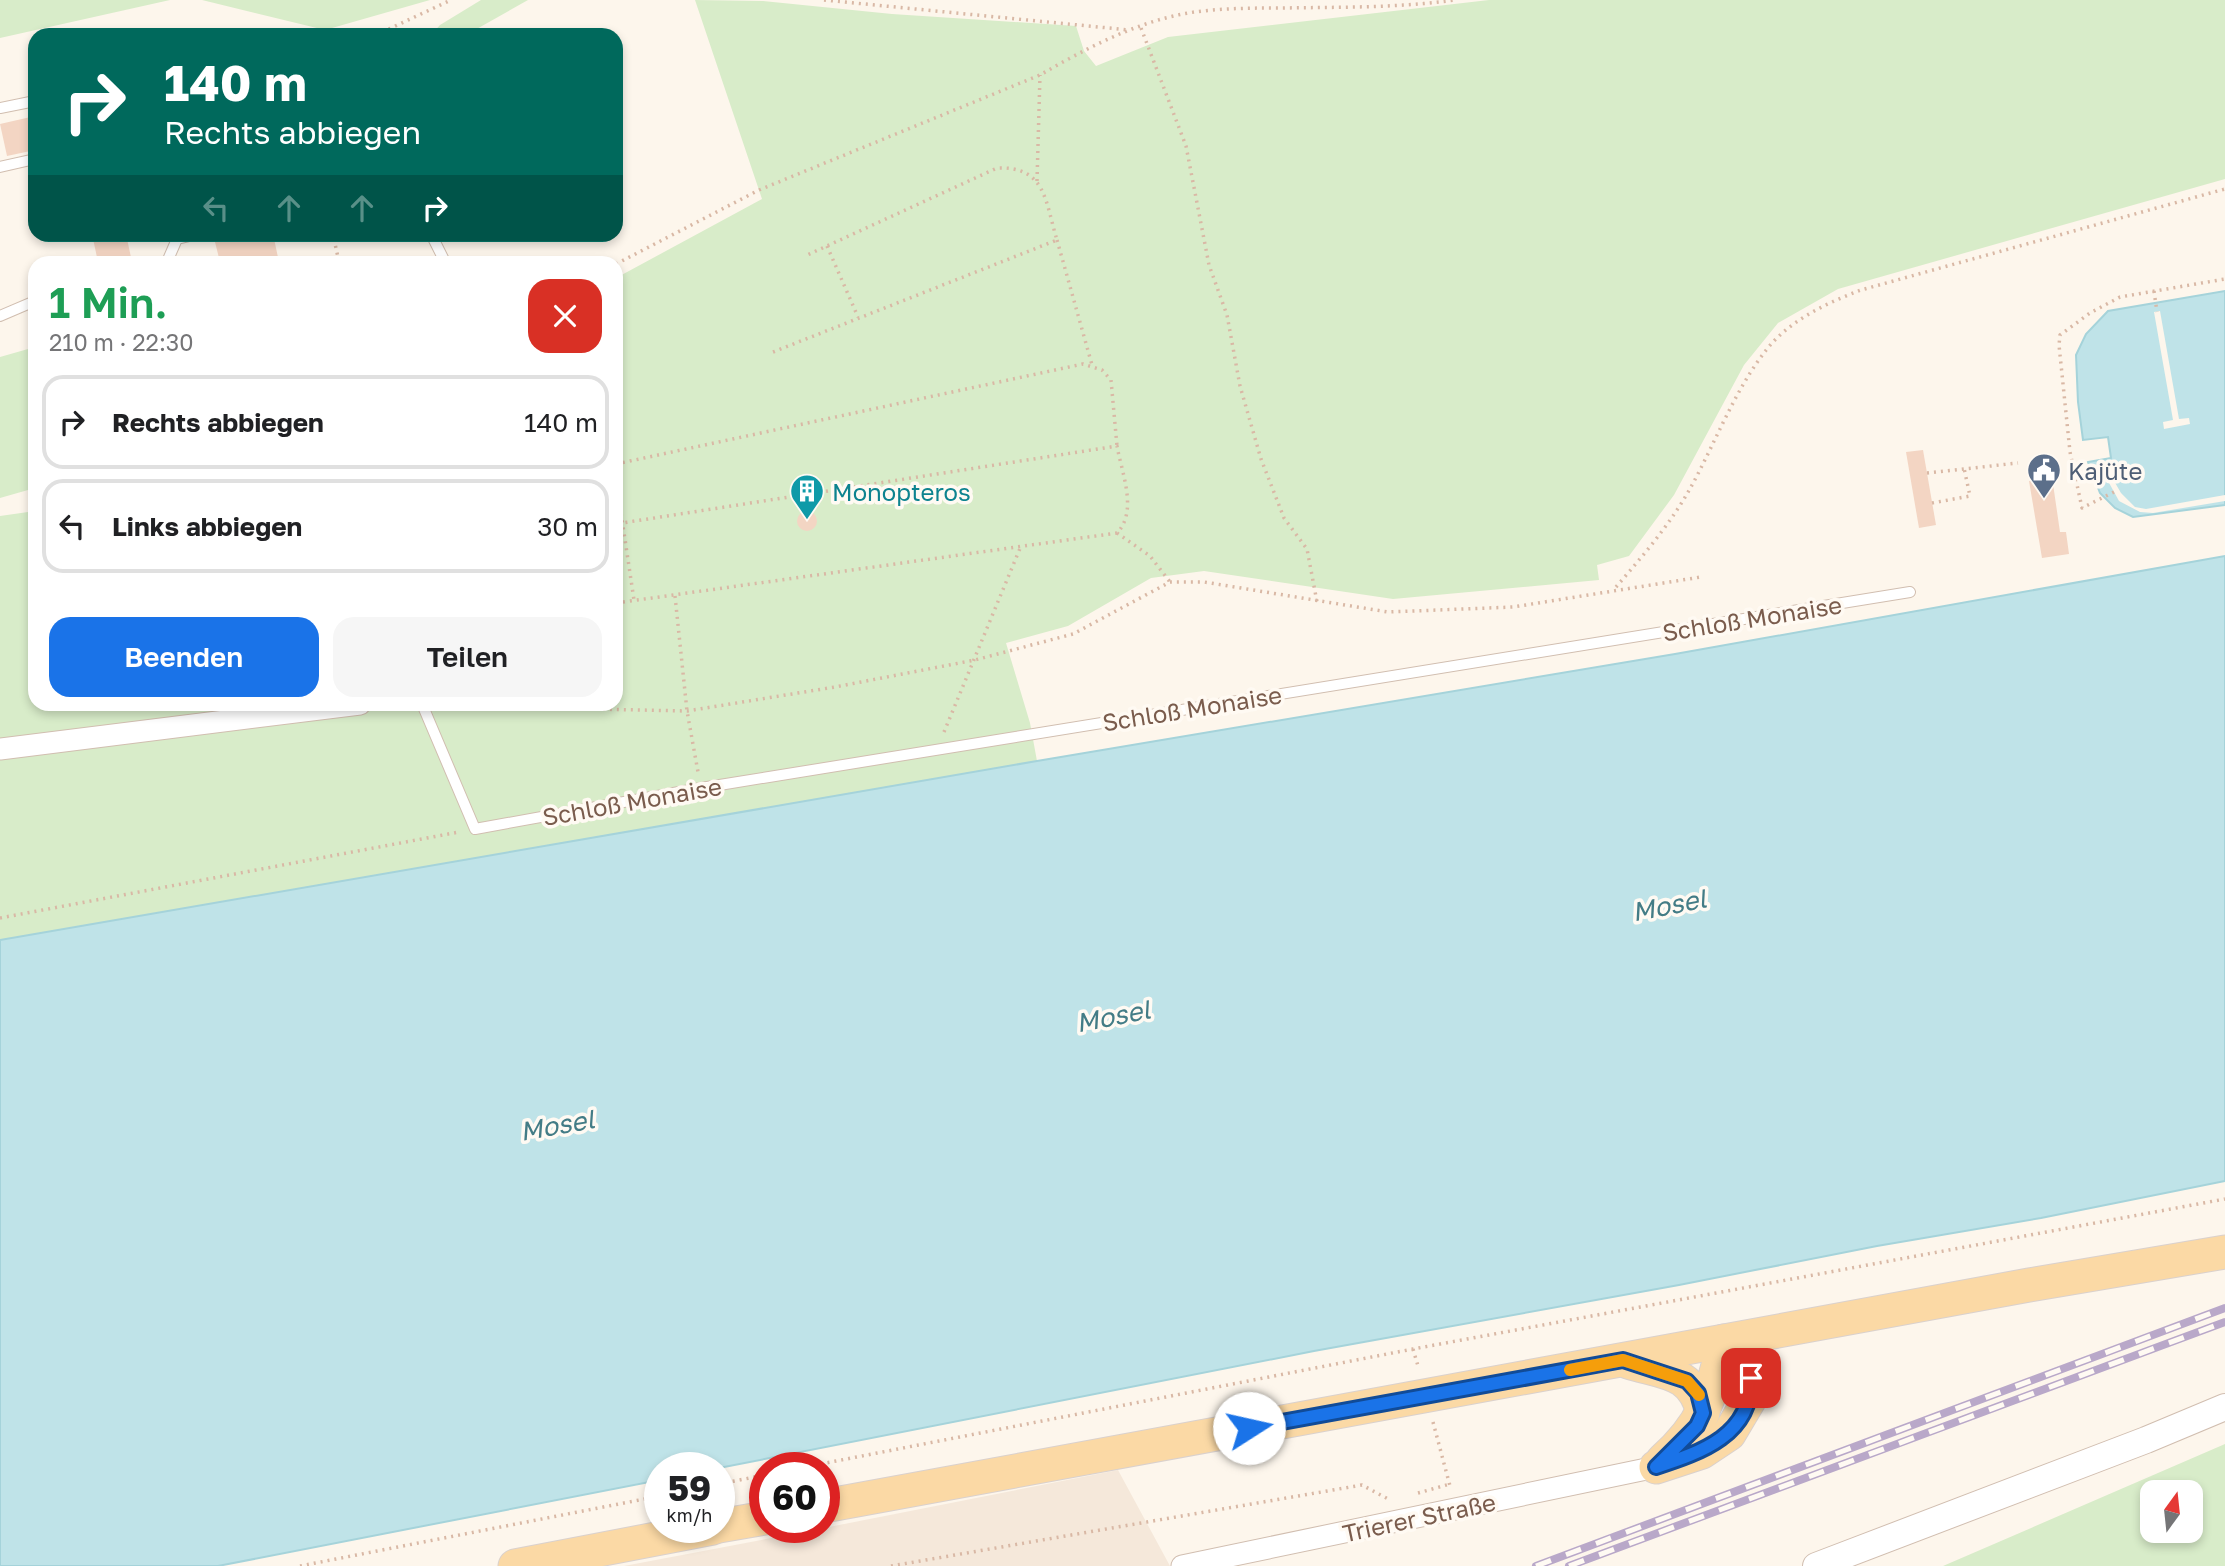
<!DOCTYPE html>
<html lang="de">
<head>
<meta charset="utf-8">
<style>
  :root { --surface:#fff; --page:#f6f6f6; --text:#202124; --muted:#757577; --line:#e0e0e0; --accent:#1a73e8 }
  body { margin:0; font-family:"Golos Text",sans-serif; background:var(--page); color:var(--text); height:100vh; display:flex; flex-direction:column; font-size:26px; white-space:nowrap }
  * { box-sizing:border-box; margin:0 }
  p { font-size:23px; color:var(--muted) }
  .icon { flex:none; width:38px; height:38px; fill:none; stroke:currentColor; stroke-width:2; stroke-linecap:round; stroke-linejoin:round }
  .map { position:relative; flex:1; overflow:hidden }
  .details { position:absolute; left:28px; top:256px; width:595px; height:455px; display:flex; flex-direction:column; background:var(--surface); border-radius:21px; box-shadow:0 4px 10px #0003 }
  .details>* { flex:none }
  .hud { position:absolute; left:28px; top:28px; width:595px; height:214px; border-radius:21px; box-shadow:0 4px 10px #0003; background:#00695c; color:#fff; overflow:hidden }
  .needle { width:46px; rotate:15deg }
  .tools { position:absolute; left:2140px; top:1480px; display:grid; gap:14px }
  .tools a { display:grid; place-items:center; width:63px; height:63px; border-radius:14px; background:var(--surface); box-shadow:0 4px 10px #0003; font-size:35px }
  .speed { position:absolute; left:644px; top:1452px; display:flex; gap:14px; font-size:35px; font-weight:700; text-align:center }
  .speed>* { display:grid; place-content:center; width:91px; height:91px; border-radius:50%; background:var(--surface); box-shadow:0 4px 10px #0003; line-height:1 }
  .speed small { font-size:18px; font-weight:400 }
  .speed .limit { border:10px solid #d22; background:#fff; color:#111 }
  .pin { position:absolute; display:grid; place-items:center; width:60px; height:60px; color:#fff; margin:-30px; border-radius:14px; box-shadow:0 4px 10px #0006 }
  .me { position:absolute; width:77px; margin:-38px; rotate:80deg; stroke-linejoin:round; filter:drop-shadow(0 0 5px #0008) }
  .turn { display:flex; align-items:center; gap:24px; height:147px; padding:0 21px; font-size:32px }
  .turn .icon { width:91px; height:91px; stroke-width:2.5 }
  .turn b { display:block; font-size:49px; line-height:60px }
  .lanes { display:flex; align-items:center; height:66px; padding:0 21px; background:#0003; justify-content:center; gap:35px; direction:ltr }
  .lanes .off { opacity:.35 }
  .round { display:grid; place-items:center; flex:none; width:74px; height:74px; border-radius:21px; background:var(--page) }
  .summary { display:flex; align-items:center; justify-content:space-between; height:119px; padding:0 21px }
  h1 { font-size:42px; font-weight:600; line-height:52px; color:#1e9e55 }
  .button { display:flex; gap:14px; margin-top:auto; padding:14px 21px }
  .button a { flex:1; height:80px; border-radius:21px; background:var(--accent); color:#fff; font-size:28px; font-weight:600; line-height:80px; text-align:center }
  .button a+a { background:var(--page); color:var(--text) }
  ul { padding:0; list-style:none }
  li { display:flex; align-items:center; gap:21px; height:94px; margin:0 14px 10px; padding:0 7px; border:4px solid var(--line); border-radius:21px }
  li div { flex:1 }
  li b { display:block; font-size:26px }
  li em { font-style:normal }
  .map>svg:first-child { display:block }
</style>
</head>
<body>
<div class="map">
<svg width="2225" height="1566" viewBox="0 0 2225 1566">
  <rect width="100%" height="100%" fill="#fdf6ec"/>
  <path fill="#f5e8da" d="M 1118,1470 L 1170,1566 L 624,1566 L 824,1528 Z"/>
  <g fill="#d8ecc9" fill-rule="evenodd">
    <path d="M 0,0 L 170,0 L 0,38 Z"/>
    <path d="M 202,0 L 430,0 L 325,30 Z"/>
    <path d="M 481,0 L 528,0 L 466,35 L 431,35 L 440,25 Z"/>
    <path d="M 695,0 L 763,1 L 892,14 L 1076,26 L 1084,51 L 1096,66 L 1168,37 L 1489,0 L 2225,0 L 2225,179 L 1838,289 L 1778,323 L 1744,365 L 1674,495 L 1629,556 L 1597,565 L 1599,580 L 1393,599 L 1204,571 L 1151,578 L 1068,626 L 1006,643 L 1030,723 L 1037,761 L 0,940 L 0,516 L 35,511 L 35,704 L 616,704 L 616,278 L 762,199 Z"/>
    <path d="M 35,347 L 35,488 L 0,498 L 0,357 Z"/>
    <path d="M 2225,1444 L 2225,1566 L 1943,1566 ZM 2152,1493 L 2191,1493 L 2191,1531 L 2152,1531 Z"/>
  </g>
  <g fill="#bfe3e8" stroke="#a5d3da" stroke-width="2">
    <path d="M 2225,291 L 2225,505 L 2133,517 L 2115,508 L 2100,493 L 2088,462 L 2111,458 L 2108,437 L 2083,440 L 2078,402 L 2076,355 L 2086,334 L 2108,311 Z"/>
    <path d="M 2225,556 L 2225,1181 L 2041,1218 L 1877,1246 L 1679,1285 L 1314,1351 L 719,1468 L 660,1468 L 660,1480 L 218,1566 L 0,1566 L 0,940 L 1037,761 L 1675,654 Z"/>
  </g>
  <g fill="#fdf6ec">
    <path d="M 2160,311 L 2179,419 L 2189,418 L 2190,424 L 2164,429 L 2163,422 L 2173,420 L 2154,312 Z"/>
    <path d="M 2102,460 L 2121,493 L 2135,507 L 2146,509 L 2225,495 L 2225,501 L 2153,513 L 2140,512 L 2119,501 L 2097,461 Z"/>
  </g>
  <g fill="#f3d5c3">
    <path d="M 35,116 L 35,150 L 7,156 L 0,124 Z"/>
    <path d="M 92,234 L 126,234 L 132,262 L 98,262 Z"/>
    <path d="M 213,234 L 273,234 L 279,262 L 220,262 Z"/>
    <path d="M 1923,450 L 1936,525 L 1919,528 L 1906,452 Z"/>
    <path d="M 2052,477 L 2060,532 L 2066,532 L 2069,554 L 2042,558 L 2029,481 Z"/>
    <circle cx="807" cy="521" r="10"/>
  </g>
  <g fill="none" stroke-linecap="round" stroke-linejoin="round">
    <g stroke="#d1beb0" stroke-width="12">
      <g id="service">
        <path d="M 0,108 L 35,101"/>
        <path d="M 0,167 L 35,159"/>
        <path d="M 431,234 L 445,262"/>
        <path d="M 167,262 L 177,239 L 198,234"/>
        <path d="M 0,316 L 35,301"/>
        <path d="M 422,704 L 475,829 L 701,788 L 1910,592"/>
      </g>
    </g>
    <g stroke="#d1beb0" stroke-width="23">
      <g id="minor">
        <path d="M 0,749 L 360,704"/>
        <path d="M 1182,1566 L 1656,1467"/>
      </g>
    </g>
    <g stroke="#d1beb0" stroke-width="28">
      <path id="tertiary" d="M 1816,1566 L 2146,1440 L 2225,1407"/>
    </g>
    <g stroke="#dad1cd" stroke-width="35">
      <g id="primary">
        <path d="M 1628,1362 C 1664,1373 1693,1371 1703,1413"/>
        <path d="M 1663,1460 C 1706,1422 1711,1394 1724,1341"/>
        <path d="M 1656,1467 L 1702,1452 L 1729,1434 L 1751,1397 L 1750,1359 L 1744,1338"/>
        <path d="M 824,1506 L 2029,1285 L 2225,1252"/>
        <path d="M 719,1526 L 765,1518"/>
        <path d="M 515,1566 L 713,1528"/>
      </g>
    </g>
    <g stroke="#d9b8a5" stroke-width="3.5" stroke-dasharray="2 5" stroke-linecap="butt">
      <path d="M 824,0 L 1129,30"/>
      <path d="M 1141,28 L 1186,146 L 1209,265 L 1227,315 L 1240,386 L 1261,459 L 1284,518 L 1307,549 L 1317,602"/>
      <path d="M 376,35 L 451,0"/>
      <path d="M 1037,181 L 1040,75"/>
      <path d="M 334,239 L 339,262"/>
      <path d="M 1057,240 L 1092,365"/>
      <path d="M 827,246 L 858,317"/>
      <path d="M 616,264 L 759,190 L 1040,75 C 1085,49 1136,22 1188,13 C 1219,8 1252,8 1284,8 C 1341,7 1398,8 1455,0"/>
      <path d="M 2154,291 L 2157,312"/>
      <path d="M 773,352 L 1057,240 C 1045,201 1046,166 997,168 L 805,256"/>
      <path d="M 616,464 L 1083,364 L 1102,370 L 1111,380 L 1117,446"/>
      <path d="M 1927,473 L 2018,463"/>
      <path d="M 616,479 L 634,600"/>
      <path d="M 2114,492 L 2082,508 L 2070,452 L 2059,345 L 2060,335 L 2090,313 L 2120,297 L 2225,279"/>
      <path d="M 1932,503 L 1970,496 L 1964,468"/>
      <path d="M 1117,533 L 1150,556 L 1170,582"/>
      <path d="M 1616,587 C 1641,558 1667,528 1687,494 C 1714,447 1733,392 1767,349 C 1790,320 1827,303 1861,290 L 2225,189"/>
      <path d="M 675,596 L 687,711 L 698,772"/>
      <path d="M 616,603 L 1117,533 C 1138,511 1122,474 1117,446 L 622,523"/>
      <path d="M 512,704 L 593,709 L 687,711 L 835,687 L 975,660 L 1073,634 L 1170,582 L 1204,582 L 1388,612 L 1513,607 L 1701,577"/>
      <path d="M 944,732 L 1021,546"/>
      <path d="M 0,918 L 459,832"/>
      <path d="M 1413,1349 L 1418,1366"/>
      <path d="M 1433,1422 L 1450,1486"/>
      <path d="M 800,1468 L 1413,1349 L 2225,1199"/>
      <path d="M 719,1484 L 765,1475"/>
      <path d="M 1418,1493 L 1450,1484"/>
      <path d="M 300,1566 L 660,1496"/>
      <path d="M 891,1566 L 1362,1485 L 1390,1500"/>
    </g>
    <use href="#service" stroke="#fff" stroke-width="10"/>
    <use href="#minor" stroke="#fff" stroke-width="21"/>
    <use href="#tertiary" stroke="#fff" stroke-width="26"/>
    <use href="#primary" stroke="#fbd9a5" stroke-width="33"/>
    <g stroke="#b9a8c9" stroke-width="8">
      <g id="rail">
        <path d="M 1536,1566 L 2225,1308"/>
        <path d="M 1569,1566 L 2225,1322"/>
      </g>
    </g>
    <use href="#rail" stroke="#fffaf3" stroke-width="5" stroke-dasharray="16" stroke-linecap="butt"/>
  </g>
  <g fill="none" stroke-linecap="round" stroke-linejoin="round">
    <g stroke="#114b97" stroke-width="18">
      <path id="route" d="M 1249,1428 L 1623,1360 L 1687,1381 L 1698,1393 L 1703,1413 L 1697,1426 L 1656,1467 C 1702,1452 1752,1435 1751,1378"/>
    </g>
    <use href="#route" stroke="#1a73e8" stroke-width="12"/>
    <path stroke="#f59e0b" stroke-width="12" d="M 1570,1370 L 1623,1360 L 1687,1381 L 1699,1395"/>
  </g>
  <defs>
    <g id="civic-pin" transform="scale(1.75)"><path d="M0 17L-7.5 6A9.5 9.5 0 1 1 7.5 6Z" fill="#5c6f8a" stroke="#fffaf3"/><path d="M-.6-6.5H3V-4.5H.6V-3L4-1V1h2V6H-6V1h2V-1L-.6-3ZM-1.2 2.5V6h2.4V2.5Z" fill="#fff"/></g>
    <g id="building-pin" transform="scale(1.75)"><path d="M0 17L-7.5 6A9.5 9.5 0 1 1 7.5 6Z" fill="#0f9aa8" stroke="#fffaf3"/><path d="M-4-6H4V6H1V3H-1V6H-4ZM-2.5-4.3h1.7v1.8h-1.7ZM.8-4.3h1.7v1.8H.8ZM-2.5-1h1.7V.8h-1.7ZM.8-1h1.7V.8H.8Z" fill="#fff"/></g>
  </defs>
  <g fill-rule="evenodd">
    <use href="#civic-pin" x="2044" y="470"/>
    <use href="#building-pin" x="807" y="491"/>
  </g>
  <g text-anchor="middle" dominant-baseline="central" stroke-width="7" stroke-linejoin="round" paint-order="stroke">
    <g font-size="24" fill="#4e5e75" stroke="#fffaf3" text-anchor="start">
      <text x="2068" y="470">Kajüte</text>
    </g>
    <g font-size="24" fill="#0d838f" stroke="#fffaf3" text-anchor="start">
      <text x="832" y="491">Monopteros</text>
    </g>
    <g font-size="24" fill="#7a5c4d" stroke="#fffaf3">
      <text transform="translate(1752 618) rotate(-9)">Schloß Monaise</text>
      <text transform="translate(1192 708) rotate(-9)">Schloß Monaise</text>
      <text transform="translate(632 801) rotate(-10)">Schloß Monaise</text>
      <text transform="translate(1419 1517) rotate(-12)">Trierer Straße</text>
    </g>
    <g font-size="26" font-style="italic" fill="#437c86" stroke="#fffaf3">
      <text transform="translate(1669 905) rotate(-11)">Mosel</text>
      <text transform="translate(1113 1016) rotate(-11)">Mosel</text>
      <text transform="translate(557 1125) rotate(-10)">Mosel</text>
    </g>
  </g>
</svg>
<div class="tools">
<a><svg class="needle" viewBox="-14 -14 28 28"><path d="M0-13l5 13h-10z" fill="#e53935"/><path d="M0 13l5-13h-10z" fill="#757577"/></svg></a>
</div>
<div class="speed"><div>59<small>km/h</small></div><div class="limit">60</div></div>
<div class="pin" style="left:1751px;top:1378px;background:#d93025"><svg class="icon" aria-label="arrive" viewBox="0 0 24 24"><path d="M6 21V4h12l-3 4 3 4H6"/></svg></div>
<svg class="me" style="left:1249px;top:1428px" viewBox="-20 -20 40 40"><circle r="19" fill="#fff"/><path d="M0-13L10 11 0 6-10 11z" fill="#1a73e8"/></svg>
<div class="hud">
<div class="turn"><svg class="icon" aria-label="right" viewBox="0 0 24 24"><path d="M7 20v-9h11M14 6l5 5-5 5"/></svg><div><b>140 m</b>Rechts abbiegen</div></div>
<div class="lanes"><svg class="icon off" aria-label="left" viewBox="0 0 24 24"><path d="M17 20v-9H6M10 6l-5 5 5 5"/></svg><svg class="icon off" aria-label="ahead" viewBox="0 0 24 24"><path d="M12 20V5M6 11l6-6 6 6"/></svg><svg class="icon off" aria-label="ahead" viewBox="0 0 24 24"><path d="M12 20V5M6 11l6-6 6 6"/></svg><svg class="icon" aria-label="right" viewBox="0 0 24 24"><path d="M7 20v-9h11M14 6l5 5-5 5"/></svg></div>
</div>
<section class="details">
<div class="summary"><div><h1>1 Min.</h1><p>210 m · 22:30</p></div><a class="round" style="background:#d93025;color:#fff"><svg class="icon" aria-label="close" viewBox="0 0 24 24"><path d="M6 6l12 12M18 6L6 18"/></svg></a></div>
<ul>
<li><svg class="icon" aria-label="right" viewBox="0 0 24 24"><path d="M7 20v-9h11M14 6l5 5-5 5"/></svg><div><b>Rechts abbiegen</b></div><em>140 m</em></li>
<li><svg class="icon" aria-label="left" viewBox="0 0 24 24"><path d="M17 20v-9H6M10 6l-5 5 5 5"/></svg><div><b>Links abbiegen</b></div><em>30 m</em></li>
</ul>
<div class="button"><a>Beenden</a><a>Teilen</a></div>
</section>
</div>
</body>
</html>
